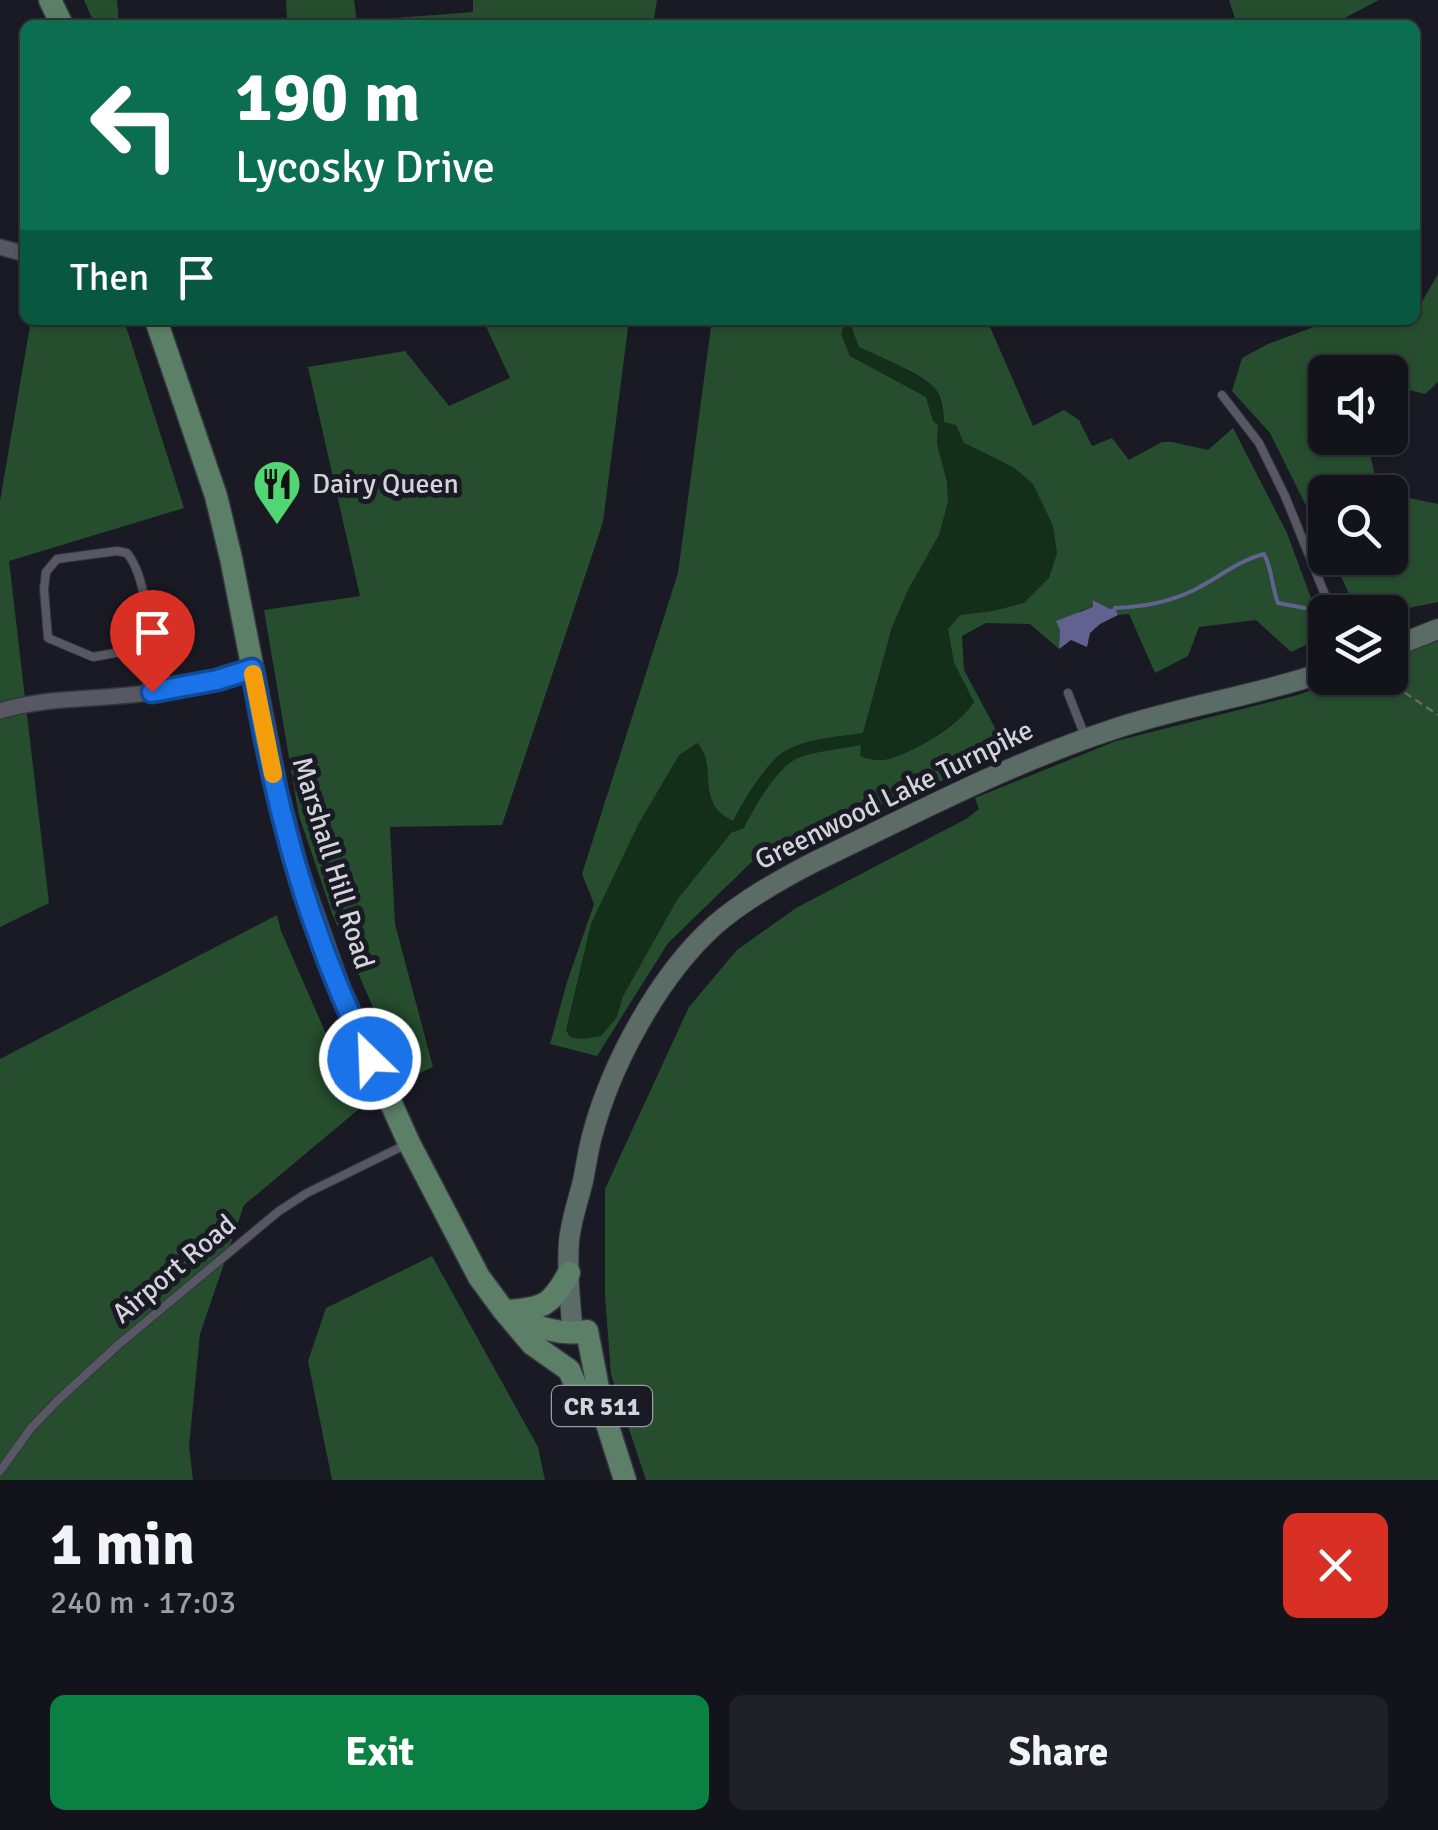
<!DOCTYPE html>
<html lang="en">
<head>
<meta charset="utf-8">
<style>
  :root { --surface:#13141b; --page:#202128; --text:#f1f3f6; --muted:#9d9ea3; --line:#32333a; --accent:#0b8043 }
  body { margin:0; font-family:Signika,sans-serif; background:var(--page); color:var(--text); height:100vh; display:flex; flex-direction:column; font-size:38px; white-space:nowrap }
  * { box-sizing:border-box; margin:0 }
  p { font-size:32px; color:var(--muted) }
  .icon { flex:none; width:55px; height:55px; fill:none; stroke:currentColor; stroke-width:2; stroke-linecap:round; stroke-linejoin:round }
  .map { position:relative; height:1480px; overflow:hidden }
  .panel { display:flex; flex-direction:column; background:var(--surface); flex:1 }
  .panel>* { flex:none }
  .banner { position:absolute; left:20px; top:20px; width:1400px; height:305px; border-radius:15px; box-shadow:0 2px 8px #0004,0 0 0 2px var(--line); background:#0b6e4f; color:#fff; overflow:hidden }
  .controls { position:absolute; left:1308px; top:355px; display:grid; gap:20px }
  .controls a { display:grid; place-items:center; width:100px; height:100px; border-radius:15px; background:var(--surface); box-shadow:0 2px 8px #0004,0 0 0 2px var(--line); font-size:50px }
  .pin { position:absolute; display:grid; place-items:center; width:85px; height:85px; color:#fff; margin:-102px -42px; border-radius:50% 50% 50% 0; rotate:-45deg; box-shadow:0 0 10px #0007 }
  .pin .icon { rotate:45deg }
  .me { position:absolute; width:110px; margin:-55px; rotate:336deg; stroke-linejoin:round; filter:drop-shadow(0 0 8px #0008) }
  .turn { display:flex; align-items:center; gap:35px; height:210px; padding:0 50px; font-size:45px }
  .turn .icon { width:130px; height:130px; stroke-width:2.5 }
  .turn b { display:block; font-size:70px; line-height:85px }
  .then { display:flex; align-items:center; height:95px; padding:0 50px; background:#0003; gap:20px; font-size:38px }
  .round { display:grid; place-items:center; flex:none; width:105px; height:105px; border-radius:15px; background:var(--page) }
  .summary { display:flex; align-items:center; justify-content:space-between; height:170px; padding:0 50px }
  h1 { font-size:60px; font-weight:700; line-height:75px }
  .primary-button { display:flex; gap:20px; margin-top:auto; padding:20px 50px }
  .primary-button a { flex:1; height:115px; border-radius:15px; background:var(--accent); color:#fff; font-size:40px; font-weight:700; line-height:115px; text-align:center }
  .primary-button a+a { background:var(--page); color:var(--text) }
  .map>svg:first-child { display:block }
</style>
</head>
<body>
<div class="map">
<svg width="1438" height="1480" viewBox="0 0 1438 1480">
  <rect width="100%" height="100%" fill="#191a24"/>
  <path fill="#132f19" d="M 848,326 L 905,369 L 936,388 L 945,417 L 956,425 L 964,443 L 1013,467 L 1033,484 L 1053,526 L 1057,553 L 1049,578 L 1024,603 L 993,611 L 960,615 L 954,663 L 974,702 L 968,712 C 945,728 905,764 875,761 C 874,761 860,757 859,756 L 861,746 L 757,803 L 744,828 L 677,900 L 623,996 L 617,1017 L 601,1036 L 581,1039 L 570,1037 L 566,1030 L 591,924 L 638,825 L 679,754 L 697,743 L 705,752 L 712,803 L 733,821 C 742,803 768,760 785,751 C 808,738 837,737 863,733 L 892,627 L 909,588 L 939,535 L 948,502 L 947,482 L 937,444 L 938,425 L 933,421 L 926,397 L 850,356 L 841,334 L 843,328 Z"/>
  <g fill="#264e2e" fill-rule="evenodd">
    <path d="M 84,0 L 117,0 L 119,25 L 95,25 Z"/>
    <path d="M 286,0 L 354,0 L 357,21 L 473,12 L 473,0 L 657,0 L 653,25 L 266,25 L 287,21 Z"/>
    <path d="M 1229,0 L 1379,0 L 1337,22 L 1337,25 L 1237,25 Z"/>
    <path d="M 1438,274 L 1438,382 L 1425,394 L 1390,385 L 1390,372 L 1325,372 L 1325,438 L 1367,438 L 1375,477 L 1404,497 L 1438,504 L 1438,602 L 1389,612 L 1358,612 L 1332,558 L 1390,558 L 1390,492 L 1325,492 L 1325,544 L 1270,433 L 1232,391 L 1242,358 L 1268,344 L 1333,320 L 1415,320 L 1415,308 L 1419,307 Z"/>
    <path d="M 31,320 L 124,320 L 184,508 L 9,561 L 49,903 L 0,927 L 0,501 Z"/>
    <path d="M 483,320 L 629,320 L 603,522 L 502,825 L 390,827 L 395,924 L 433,1067 L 405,1080 L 333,916 L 299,816 L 264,610 L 360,596 L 308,367 L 405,351 L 449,406 L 510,378 Z"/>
    <path d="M 712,320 L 987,320 L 1033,426 L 1064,410 L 1079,420 L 1092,446 L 1112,438 L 1129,460 L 1162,442 L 1172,442 L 1208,450 L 1233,428 L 1287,533 L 1325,636 L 1291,652 L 1256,620 L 1199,627 L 1188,656 L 1155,673 L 1129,614 L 1118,615 L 1115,608 L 1111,610 L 1094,600 L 1093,607 L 1080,611 L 1060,630 L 1059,649 L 1030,624 L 986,623 L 962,636 L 964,670 L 1009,754 L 762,852 L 668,943 L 597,1056 L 550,1044 L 567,982 L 594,904 L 582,874 L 678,573 ZM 848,326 L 852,328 L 859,347 C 876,355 928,376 937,391 C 942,399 944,413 944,422 L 956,425 L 964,443 L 1013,467 L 1033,484 L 1053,526 L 1057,553 L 1049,578 L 1024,603 L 993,611 L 960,615 L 948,629 L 954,663 L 974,702 C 961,724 910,756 884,760 C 875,761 868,759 860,756 L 861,745 C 841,749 817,751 798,758 C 777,767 754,808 744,828 L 731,833 L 677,900 L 623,996 L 617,1017 L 601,1036 L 581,1039 L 570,1037 L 566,1030 L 591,924 L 638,825 L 679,755 L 697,743 C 714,760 703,785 714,805 C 718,813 726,817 733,821 C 742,803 767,761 785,751 C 808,738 837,737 863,733 L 892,627 L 909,588 L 939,535 L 948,502 L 947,482 L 937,444 L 938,425 L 933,421 L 926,397 L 850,356 L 841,334 L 843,328 Z"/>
    <path d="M 1438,641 L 1438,1480 L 646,1480 L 611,1375 L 605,1295 L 605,1189 L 689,1007 L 737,950 L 796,908 L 966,819 L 979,809 L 975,798 L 1116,741 L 1298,695 L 1343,678 L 1390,678 L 1390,659 Z"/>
    <path d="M 277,915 L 281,931 L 359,1109 L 244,1205 L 200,1334 L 189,1446 L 193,1480 L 0,1480 L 0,1059 Z"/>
    <path d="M 432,1256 L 538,1447 L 545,1480 L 332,1480 L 308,1361 L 326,1308 Z"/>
  </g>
  <path fill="#61628f" d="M 1093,600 L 1110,609 L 1115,608 L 1118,615 L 1100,624 L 1090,633 L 1087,647 L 1071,640 L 1059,649 L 1060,630 L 1056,621 L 1093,607 Z"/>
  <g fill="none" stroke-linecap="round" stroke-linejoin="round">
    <path stroke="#61628f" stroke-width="4" d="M 1115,608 C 1141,607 1169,602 1192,591 C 1217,579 1237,561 1264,554 C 1273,571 1271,585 1278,603 L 1310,609"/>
    <g stroke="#36363e" stroke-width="10">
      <g id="service">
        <path d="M 1222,395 L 1259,443 L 1285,496 L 1332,612"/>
        <path d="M 148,647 L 93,657 L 48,638 L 44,589 L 46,572 L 57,559 L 117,551 L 127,553 C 151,583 149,653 152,692"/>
        <path d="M 1068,693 L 1086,739"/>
        <path d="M 0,1471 L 31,1428 L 58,1400 L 118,1345 L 279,1211 L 307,1193 L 405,1145"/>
      </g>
    </g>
    <g stroke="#36363e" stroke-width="18">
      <g id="minor">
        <path d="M 0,247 L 25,254"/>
        <path d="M 0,711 C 46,697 92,700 139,694 C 177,689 215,680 252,669"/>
      </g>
    </g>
    <g stroke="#36363e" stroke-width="22">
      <g id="secondary">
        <path d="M 1390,648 L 1438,629"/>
        <path d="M 573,1333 C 570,1303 567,1272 569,1241 C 571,1221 578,1201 583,1181 C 586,1166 588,1151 592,1136 C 611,1064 659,975 715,925 C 744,900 778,881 812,863 C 910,816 1008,764 1111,730 C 1181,706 1255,696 1325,672"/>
      </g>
    </g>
    <g stroke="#36363e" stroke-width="25">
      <g id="primary">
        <path d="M 50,0 L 62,25"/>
        <path d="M 156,320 L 216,496 L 231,558 L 277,792 L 297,869 L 339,988 L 409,1143 L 479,1277 L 504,1311 L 532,1344 L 569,1370 L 586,1409"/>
        <path d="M 507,1311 C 544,1309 551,1305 569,1273"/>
        <path d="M 512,1315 C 536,1327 559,1336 587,1331 L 602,1408 L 625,1480"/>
      </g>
    </g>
    <path stroke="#676870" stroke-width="2.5" stroke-dasharray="8 5" stroke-linecap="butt" d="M 1383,678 L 1438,715"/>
    <use href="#service" stroke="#575863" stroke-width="8"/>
    <use href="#minor" stroke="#575863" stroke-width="15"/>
    <use href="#secondary" stroke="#5a6c65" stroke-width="20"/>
    <use href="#primary" stroke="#5c8067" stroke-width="22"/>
  </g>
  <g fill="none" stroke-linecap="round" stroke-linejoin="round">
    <g stroke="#114b97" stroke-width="25">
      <path id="route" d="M 152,692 L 217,680 L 252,669 C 267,757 286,846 317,931 C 332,975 351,1017 370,1059"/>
    </g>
    <use href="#route" stroke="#1a73e8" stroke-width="18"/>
    <path stroke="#f59e0b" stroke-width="18" d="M 253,674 L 273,774"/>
  </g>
  <defs>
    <g id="restaurant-pin" transform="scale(2.5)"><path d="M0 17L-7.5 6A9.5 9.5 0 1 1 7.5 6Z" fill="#52d673" stroke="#191a24"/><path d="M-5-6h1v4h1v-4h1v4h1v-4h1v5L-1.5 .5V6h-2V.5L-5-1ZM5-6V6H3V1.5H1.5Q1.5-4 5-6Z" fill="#111"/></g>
  </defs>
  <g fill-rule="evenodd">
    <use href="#restaurant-pin" x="277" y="484"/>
  </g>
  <g text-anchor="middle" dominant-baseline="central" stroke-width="10" stroke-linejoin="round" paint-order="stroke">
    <rect fill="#191a24" stroke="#9b9ca3" stroke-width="2.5" x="552" y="1386" width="100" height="40" rx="8"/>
    <g font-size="25" font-weight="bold" fill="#d3d3da">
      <text x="602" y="1406">CR 511</text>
    </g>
    <g font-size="28" fill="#d3d3da" stroke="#191a24" text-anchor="start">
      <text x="312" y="484">Dairy Queen</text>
    </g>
    <g font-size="28" fill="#d3d3da" stroke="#191a24">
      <text transform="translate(894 795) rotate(-26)">Greenwood Lake Turnpike</text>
      <text transform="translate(333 863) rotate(73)">Marshall Hill Road</text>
      <text transform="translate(174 1269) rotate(-40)">Airport Road</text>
    </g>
  </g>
</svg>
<div class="controls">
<a><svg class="icon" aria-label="sound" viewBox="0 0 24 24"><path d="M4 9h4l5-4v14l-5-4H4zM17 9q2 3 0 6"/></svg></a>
<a><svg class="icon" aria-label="search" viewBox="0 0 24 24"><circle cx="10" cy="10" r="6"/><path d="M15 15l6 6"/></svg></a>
<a><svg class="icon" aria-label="layers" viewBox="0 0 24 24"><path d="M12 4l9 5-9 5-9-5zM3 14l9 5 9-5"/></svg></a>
</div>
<div class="pin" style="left:152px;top:692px;background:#d93025"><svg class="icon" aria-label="arrive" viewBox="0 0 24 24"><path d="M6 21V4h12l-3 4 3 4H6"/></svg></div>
<svg class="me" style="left:370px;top:1059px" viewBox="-20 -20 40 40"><circle r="17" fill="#1a73e8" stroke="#fff" stroke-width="3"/><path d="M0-11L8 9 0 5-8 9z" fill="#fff"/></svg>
<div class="banner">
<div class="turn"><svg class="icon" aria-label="left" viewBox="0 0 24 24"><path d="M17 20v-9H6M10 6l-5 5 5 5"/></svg><div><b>190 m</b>Lycosky Drive</div></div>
<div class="then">Then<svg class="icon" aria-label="arrive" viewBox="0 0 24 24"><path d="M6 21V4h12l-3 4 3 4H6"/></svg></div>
</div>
</div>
<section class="panel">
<div class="summary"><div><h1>1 min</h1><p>240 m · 17:03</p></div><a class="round" style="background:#d93025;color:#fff"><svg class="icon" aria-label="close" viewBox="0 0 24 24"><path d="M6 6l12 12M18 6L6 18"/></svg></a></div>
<div class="primary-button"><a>Exit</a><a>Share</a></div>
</section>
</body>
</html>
